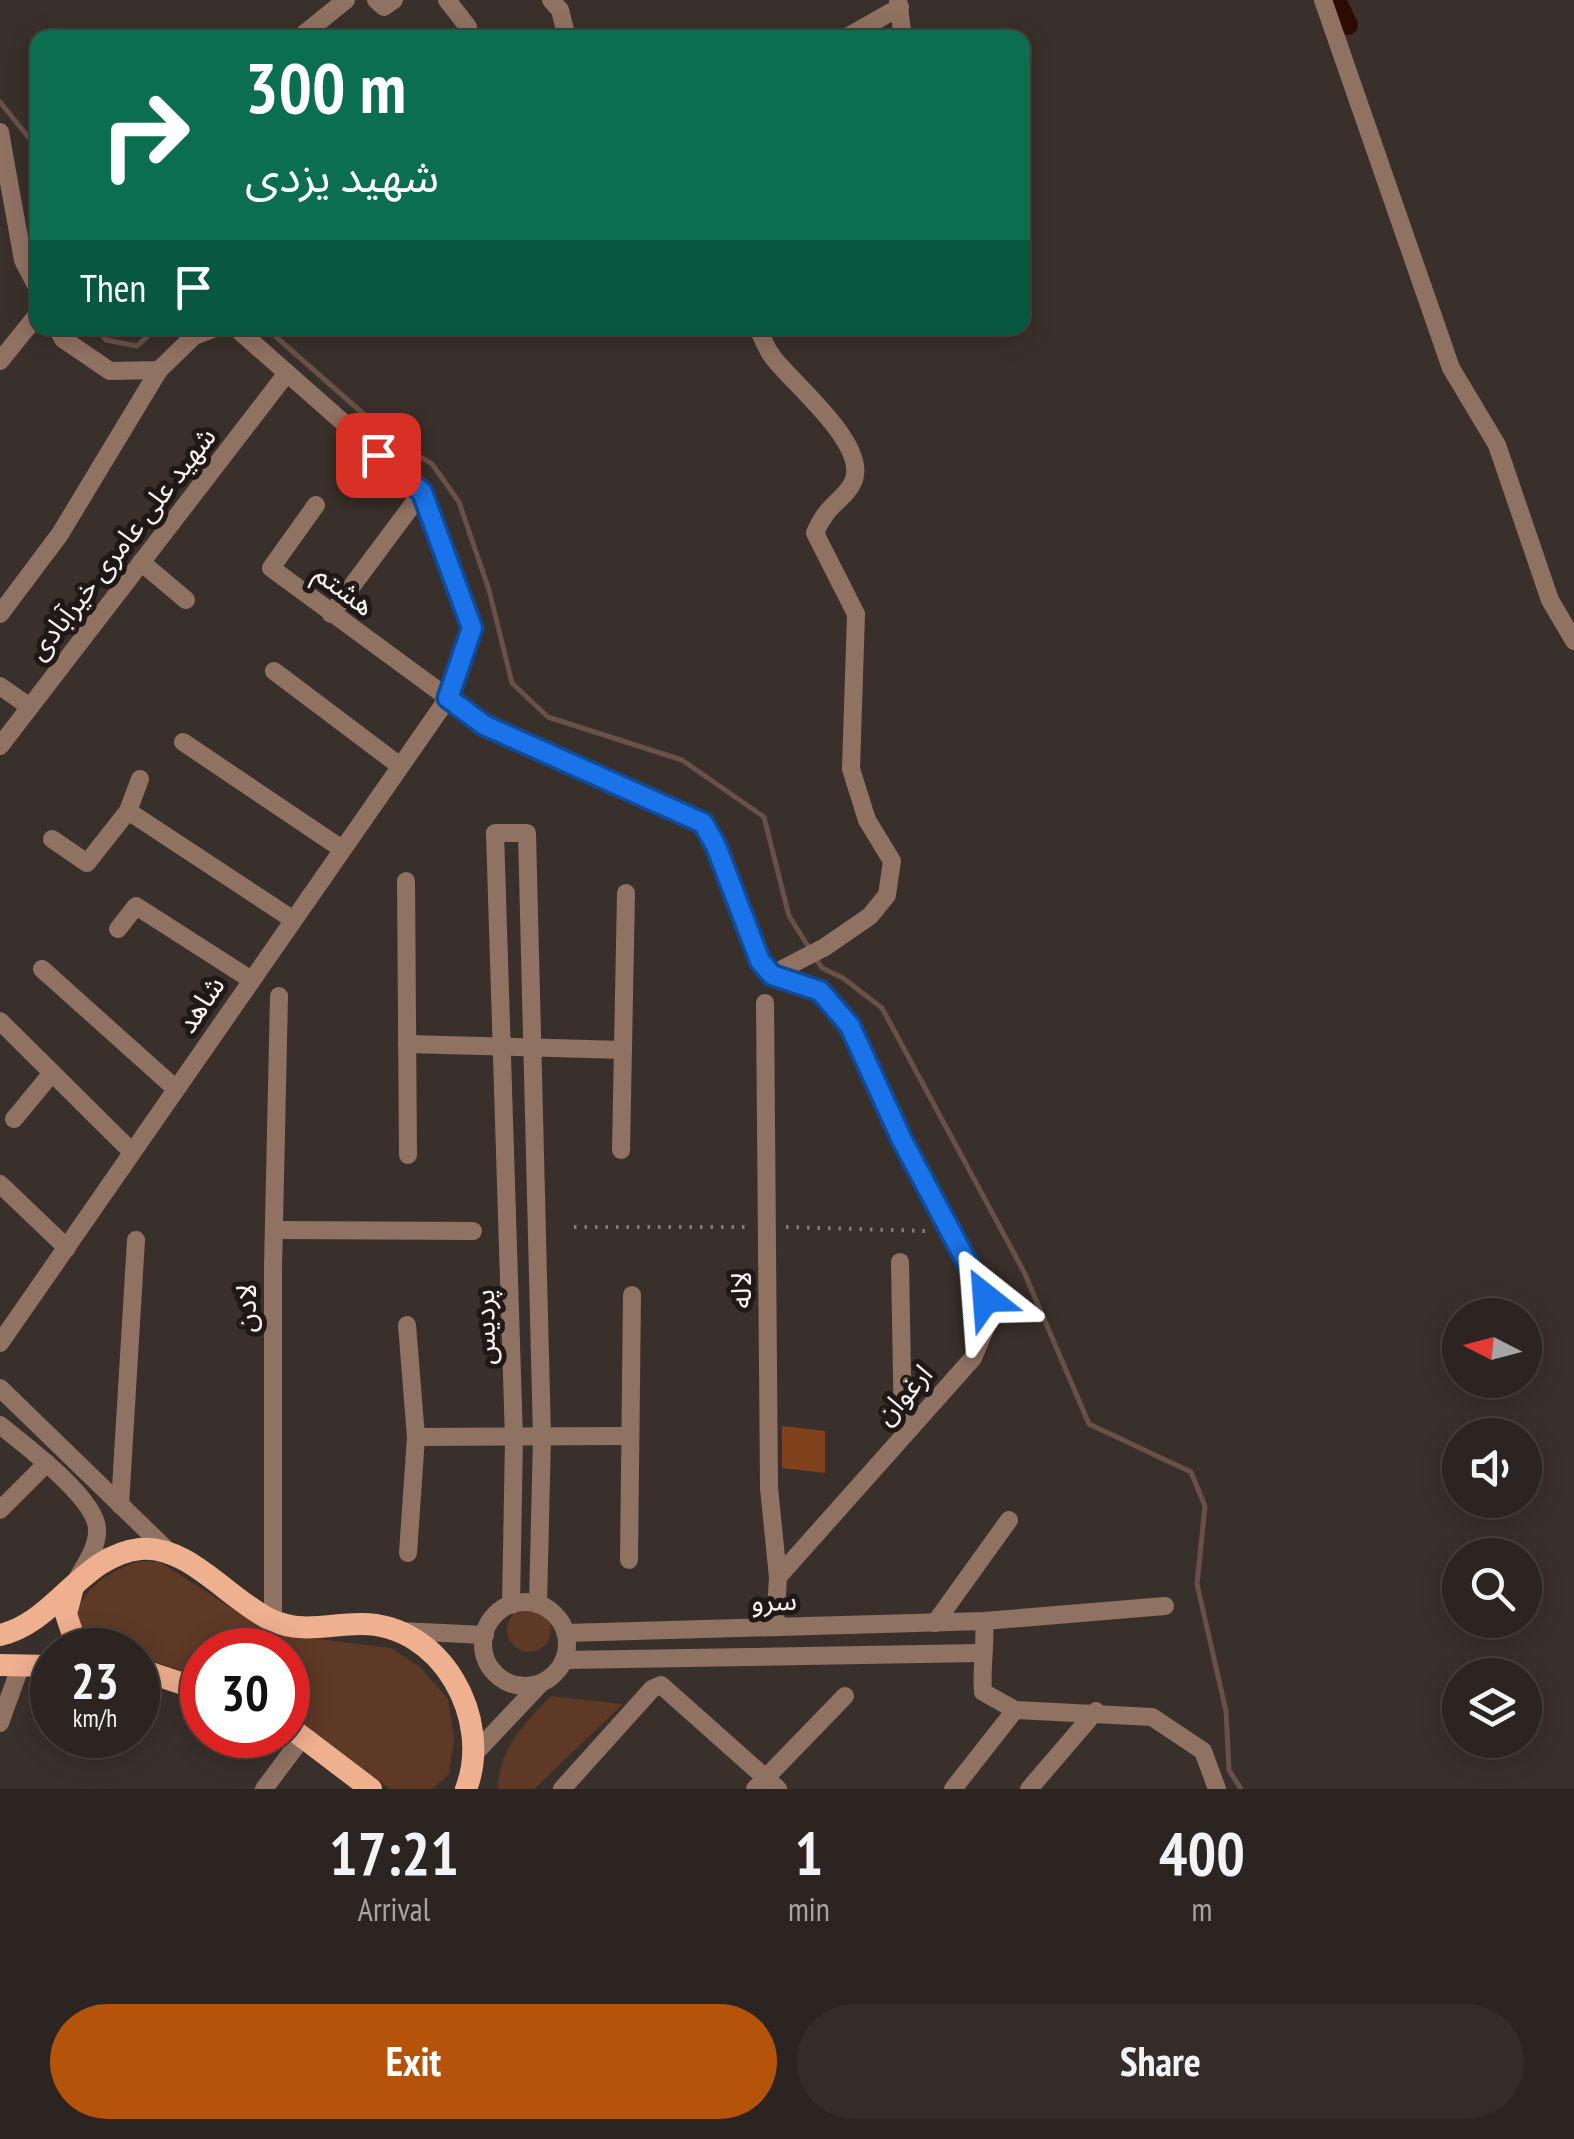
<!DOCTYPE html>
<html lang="en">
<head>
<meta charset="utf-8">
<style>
  :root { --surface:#2c2420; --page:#342c29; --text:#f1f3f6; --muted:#a6a4a5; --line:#48413e; --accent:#b45309 }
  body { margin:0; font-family:"PT Sans Narrow","Noto Sans Arabic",sans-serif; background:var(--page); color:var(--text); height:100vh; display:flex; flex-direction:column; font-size:38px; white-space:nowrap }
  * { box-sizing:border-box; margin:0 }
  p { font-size:32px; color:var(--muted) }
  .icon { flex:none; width:55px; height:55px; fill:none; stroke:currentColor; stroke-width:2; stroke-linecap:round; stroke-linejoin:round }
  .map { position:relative; height:1789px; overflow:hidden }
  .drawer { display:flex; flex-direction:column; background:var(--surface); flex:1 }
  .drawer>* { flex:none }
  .top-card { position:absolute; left:30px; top:30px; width:1000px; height:305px; border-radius:20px; box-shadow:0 5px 25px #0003,0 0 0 2px var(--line); background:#0b6e4f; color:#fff; overflow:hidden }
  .needle { width:65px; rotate:276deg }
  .tools { position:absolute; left:1442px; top:1298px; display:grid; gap:20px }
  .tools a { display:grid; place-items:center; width:100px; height:100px; border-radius:50%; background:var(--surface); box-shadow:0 5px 25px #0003,0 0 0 2px var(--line); font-size:50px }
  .speed { position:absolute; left:30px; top:1628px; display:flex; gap:20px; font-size:50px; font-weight:700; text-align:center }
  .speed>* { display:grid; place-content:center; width:130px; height:130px; border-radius:50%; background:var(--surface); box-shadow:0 5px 25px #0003,0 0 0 2px var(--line); line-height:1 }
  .speed small { font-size:25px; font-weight:400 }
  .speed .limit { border:15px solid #d22; background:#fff; color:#111 }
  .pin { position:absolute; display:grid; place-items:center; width:85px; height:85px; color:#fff; margin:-42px; border-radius:20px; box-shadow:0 5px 15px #0006 }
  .me { position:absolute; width:110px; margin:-55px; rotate:332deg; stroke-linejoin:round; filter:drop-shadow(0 0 8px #0008) }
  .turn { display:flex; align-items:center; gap:35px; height:210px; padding:0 50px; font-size:45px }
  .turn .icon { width:130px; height:130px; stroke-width:2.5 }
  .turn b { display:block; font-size:70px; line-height:85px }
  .then { display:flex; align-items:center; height:95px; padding:0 50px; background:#0003; gap:20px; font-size:38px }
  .eta { display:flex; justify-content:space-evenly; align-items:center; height:170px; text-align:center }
  .eta b { font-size:60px; font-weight:700; line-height:70px }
  .action { display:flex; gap:20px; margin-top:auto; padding:20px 50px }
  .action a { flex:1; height:115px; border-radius:60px; background:var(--accent); color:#fff; font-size:40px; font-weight:700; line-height:115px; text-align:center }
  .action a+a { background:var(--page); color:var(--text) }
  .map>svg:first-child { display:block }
</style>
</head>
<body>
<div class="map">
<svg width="1574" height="1789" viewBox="0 0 1574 1789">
  <rect width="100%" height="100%" fill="#3a302b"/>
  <g fill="#5e3925">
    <path d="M 140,1561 L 160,1562 L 270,1633 L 391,1648 L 420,1667 L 448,1699 L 454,1739 L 449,1774 L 432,1789 L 390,1789 L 288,1714 L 288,1650 L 202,1650 L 202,1677 L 138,1657 L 138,1650 L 100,1650 C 47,1612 100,1573 140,1561 Z"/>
    <circle cx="529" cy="1630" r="22"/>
    <path d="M 551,1696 L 623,1704 L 534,1789 L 498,1789 C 498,1749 525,1723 551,1696 Z"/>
  </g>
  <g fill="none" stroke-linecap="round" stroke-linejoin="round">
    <g stroke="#695147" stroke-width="5">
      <path d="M 0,102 L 38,149"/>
      <path d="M 97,328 L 106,340 L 137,346 L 157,328"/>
      <path d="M 266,328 L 392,439 L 432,464 L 459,502 L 489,590 L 512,683 L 548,717 L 682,760 L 764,817 L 789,916 L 822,968 L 843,978 L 882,1008 L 1024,1272 L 1089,1424 L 1191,1472 L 1205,1506 L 1197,1584 L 1226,1711 L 1229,1770 L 1241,1789"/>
    </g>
    <path stroke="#2c0c00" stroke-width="20" d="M 1336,0 L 1348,25"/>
  </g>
  <path fill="#81411c" d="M 782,1426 L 825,1431 L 825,1473 L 782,1468 Z"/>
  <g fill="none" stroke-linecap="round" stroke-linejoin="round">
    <g stroke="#857c78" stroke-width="4" stroke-dasharray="2.5 8" stroke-linecap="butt">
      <path d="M 574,1227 L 752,1227"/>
      <path d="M 786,1227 L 926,1231"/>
    </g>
    <g stroke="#907262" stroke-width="18">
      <path d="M 376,0 L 384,7 L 394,0"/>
      <path d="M 447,0 L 468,27"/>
      <path d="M 551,0 L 560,10 L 567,38"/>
      <path d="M 898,0 L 903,38"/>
      <path d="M 1323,0 L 1451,368 L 1497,445 L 1550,600 L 1574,641"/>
      <path d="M 299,38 L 346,0"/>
      <path d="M 845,38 L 900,7"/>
      <path d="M 0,132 L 23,260 L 38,289"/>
      <path d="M 57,328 L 63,339 L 110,371 L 159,370 L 194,336 L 215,328"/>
      <path d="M 758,328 C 762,337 766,348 772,356 C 791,383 873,447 852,484 C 842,502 827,504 815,533 L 856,614 L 851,769 L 867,820 L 892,861 L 887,895 L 870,916 L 825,947 L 771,975"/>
      <path d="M 0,361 L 38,314"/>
      <path d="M 316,505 L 271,568 L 485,725 L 703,823 L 716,845 L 760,961 L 771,975 L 820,991 L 850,1026 L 902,1140 L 986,1298 L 986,1327 L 973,1358 L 778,1577 L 775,1627"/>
      <path d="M 141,562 L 186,600"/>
      <path d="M 0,614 L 60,534 L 159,370"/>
      <path d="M 331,614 L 422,492"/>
      <path d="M 274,671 L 400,766"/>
      <path d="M 0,686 L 30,707"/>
      <path d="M 183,742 L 342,849"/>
      <path d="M 0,746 L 287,373"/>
      <path d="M 128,811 L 292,919"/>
      <path d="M 52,839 L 87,863 L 128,811 L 140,779"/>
      <path d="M 406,881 L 408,1155"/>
      <path d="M 118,929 L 136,906 L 250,979"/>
      <path d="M 42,969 L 176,1089"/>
      <path d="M 765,1003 L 769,1488 L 778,1577"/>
      <path d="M 0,1021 L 132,1152"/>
      <path d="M 407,1044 L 623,1050"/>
      <path d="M 14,1119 L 52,1073"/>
      <path d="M 621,1150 L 626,893"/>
      <path d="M 0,1184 L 67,1248"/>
      <path d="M 276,1230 L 473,1231"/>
      <path d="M 900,1262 L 903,1432"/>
      <path d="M 407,1325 L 416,1437 L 408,1553"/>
      <path d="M 0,1343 L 448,698 L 472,628 L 422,492 L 236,328"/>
      <path d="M 0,1388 L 167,1550"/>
      <path d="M 0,1425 C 24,1445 94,1496 97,1528 C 98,1547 86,1563 77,1579"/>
      <path d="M 416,1437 L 630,1436"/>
      <path d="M 120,1505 L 136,1240"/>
      <path d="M 0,1510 L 47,1463"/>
      <path d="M 629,1560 L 632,1295"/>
      <circle cx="525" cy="1644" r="42"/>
      <path d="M 511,1605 L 514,1439 L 495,833 L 527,833 L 542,1437 L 538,1604"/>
      <path d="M 273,1621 L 273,1268 L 279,996"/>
      <path d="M 984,1621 C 986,1646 981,1665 983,1692 L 1015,1710 L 1152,1717 L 1203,1751 L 1217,1789"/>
      <path d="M 935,1623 L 1009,1520"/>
      <path d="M 400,1631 L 485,1635"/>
      <path d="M 566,1633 L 984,1621 L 1165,1606"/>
      <path d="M 564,1660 L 980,1653"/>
      <path d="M 0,1723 L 21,1665"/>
      <path d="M 477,1751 L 541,1683"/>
      <path d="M 264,1789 L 302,1738"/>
      <path d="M 562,1789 L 652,1689 L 661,1685 L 778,1789"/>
      <path d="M 755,1789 L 845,1696"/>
      <path d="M 953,1789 L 1015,1710"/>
      <path d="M 1029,1789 L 1096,1711"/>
    </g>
    <g stroke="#efb090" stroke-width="22">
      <path d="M 73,1587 L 66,1614 L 78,1650"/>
      <path d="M 0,1635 C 55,1623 82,1555 140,1549 C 188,1544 229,1600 271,1620 C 302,1634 329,1624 360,1624 C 442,1623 493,1720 466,1789"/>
      <path d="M 0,1665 L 52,1666"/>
      <path d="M 138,1669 L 202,1690"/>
      <path d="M 288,1726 L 371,1789"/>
    </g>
  </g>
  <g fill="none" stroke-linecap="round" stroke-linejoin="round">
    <g stroke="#114b97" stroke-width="25">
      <path id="route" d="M 378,455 L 422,492 L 472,628 L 448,698 L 484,725 L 703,823 L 716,846 L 760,961 L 772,975 L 820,991 L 850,1026 L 902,1140 L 986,1298"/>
    </g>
    <use href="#route" stroke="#1a73e8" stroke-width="18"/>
  </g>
  <g text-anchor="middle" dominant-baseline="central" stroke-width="10" stroke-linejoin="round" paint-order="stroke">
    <g font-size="28" fill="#f8f1ee" stroke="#1e1917">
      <text transform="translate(121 543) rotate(-52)">شهید علی عامری خیرآبادی</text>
      <text transform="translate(345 589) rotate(37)">هشتم</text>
      <text transform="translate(200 1004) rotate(-56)">شاهد</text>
      <text transform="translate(740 1290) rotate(-90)">لاله</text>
      <text transform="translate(245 1308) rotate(-90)">لادن</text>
      <text transform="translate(484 1327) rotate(-91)">پردیس</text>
      <text transform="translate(903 1394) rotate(-48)">ارغوان</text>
      <text transform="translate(774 1600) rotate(-2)">سرو</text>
    </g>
  </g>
</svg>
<div class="tools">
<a><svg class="needle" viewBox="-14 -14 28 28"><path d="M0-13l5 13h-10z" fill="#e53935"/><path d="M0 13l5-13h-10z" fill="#a6a4a5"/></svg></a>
<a><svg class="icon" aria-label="sound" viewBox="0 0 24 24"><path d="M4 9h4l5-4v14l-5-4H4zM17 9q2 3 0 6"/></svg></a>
<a><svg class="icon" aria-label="search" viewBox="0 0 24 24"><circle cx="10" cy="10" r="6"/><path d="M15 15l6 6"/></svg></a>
<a><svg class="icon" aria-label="layers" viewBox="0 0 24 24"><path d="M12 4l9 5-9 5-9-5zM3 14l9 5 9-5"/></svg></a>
</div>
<div class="speed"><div>23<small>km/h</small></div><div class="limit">30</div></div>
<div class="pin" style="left:378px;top:455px;background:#d93025"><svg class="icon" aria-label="arrive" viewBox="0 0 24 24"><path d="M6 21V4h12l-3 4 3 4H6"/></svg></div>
<svg class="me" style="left:986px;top:1298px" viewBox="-20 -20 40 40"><path d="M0-17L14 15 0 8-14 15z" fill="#1a73e8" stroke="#fff" stroke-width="4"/></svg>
<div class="top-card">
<div class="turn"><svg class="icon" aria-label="right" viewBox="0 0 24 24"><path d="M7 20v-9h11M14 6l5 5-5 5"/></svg><div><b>300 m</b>شهید یزدی</div></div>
<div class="then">Then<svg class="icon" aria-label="arrive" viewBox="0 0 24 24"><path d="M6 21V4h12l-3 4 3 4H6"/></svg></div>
</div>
</div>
<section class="drawer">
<div class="eta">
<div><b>17:21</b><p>Arrival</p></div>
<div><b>1</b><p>min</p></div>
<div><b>400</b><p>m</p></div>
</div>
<div class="action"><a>Exit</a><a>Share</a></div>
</section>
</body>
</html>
